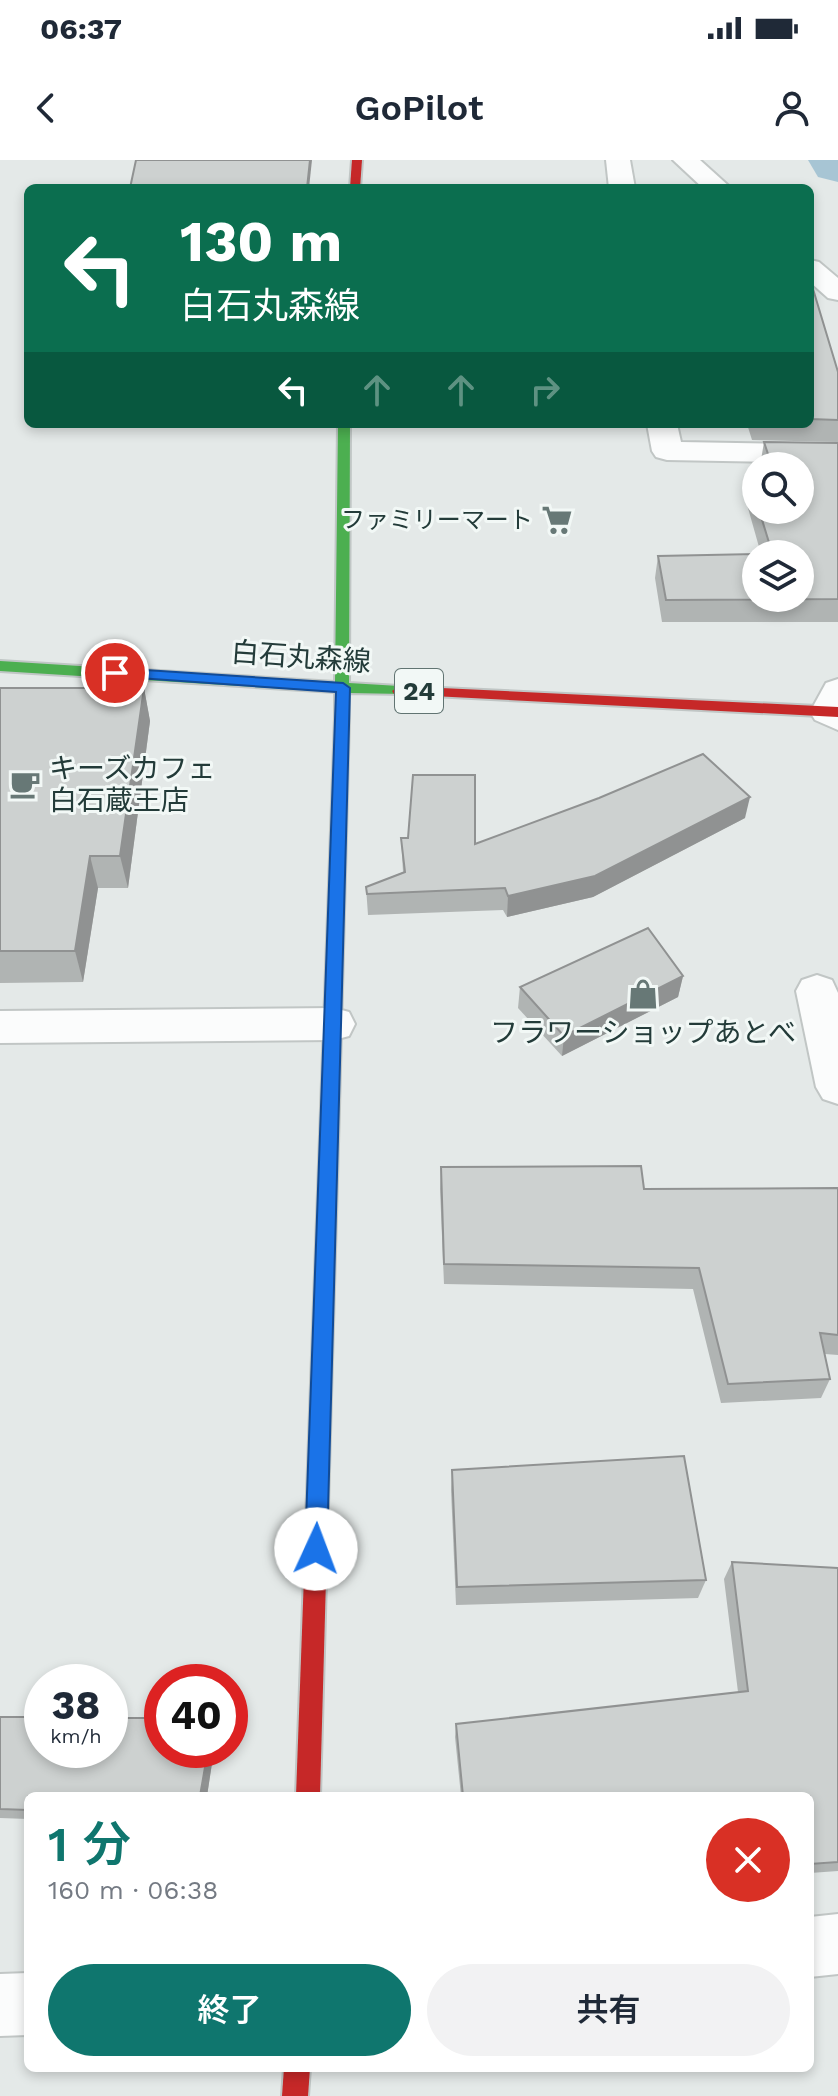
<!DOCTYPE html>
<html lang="ja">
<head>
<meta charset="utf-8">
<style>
  :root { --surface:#fff; --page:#f2f2f3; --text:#1f2937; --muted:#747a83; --accent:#0f766e }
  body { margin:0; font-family:"Work Sans","Noto Sans JP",sans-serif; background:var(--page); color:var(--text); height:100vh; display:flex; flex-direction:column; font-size:30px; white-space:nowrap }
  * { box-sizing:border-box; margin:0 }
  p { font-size:26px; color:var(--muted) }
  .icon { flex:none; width:44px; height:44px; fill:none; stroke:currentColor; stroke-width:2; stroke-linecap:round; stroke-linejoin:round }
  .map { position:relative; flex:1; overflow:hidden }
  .drawer { position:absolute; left:24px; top:1632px; width:790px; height:280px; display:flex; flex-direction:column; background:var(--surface); border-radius:12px; box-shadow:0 4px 12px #0003 }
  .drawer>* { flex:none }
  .banner { position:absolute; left:24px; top:24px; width:790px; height:244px; border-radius:12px; box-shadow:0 4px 12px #0003; background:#0b6e4f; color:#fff; overflow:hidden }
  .tools { position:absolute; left:742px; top:292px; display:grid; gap:16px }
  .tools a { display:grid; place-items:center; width:72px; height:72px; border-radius:50%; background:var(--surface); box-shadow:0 4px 12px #0003; font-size:40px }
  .speed { position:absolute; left:24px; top:1504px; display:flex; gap:16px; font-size:40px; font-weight:700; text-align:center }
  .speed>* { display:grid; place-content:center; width:104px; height:104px; border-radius:50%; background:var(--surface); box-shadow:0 4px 12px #0003; line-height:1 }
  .speed small { font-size:20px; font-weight:400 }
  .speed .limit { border:12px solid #d22; background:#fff; color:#111 }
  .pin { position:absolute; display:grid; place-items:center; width:68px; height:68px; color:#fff; margin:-34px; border:4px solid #fff; border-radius:50%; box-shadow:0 2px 8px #0007 }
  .me { position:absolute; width:88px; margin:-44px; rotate:2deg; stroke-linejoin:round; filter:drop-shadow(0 0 6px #0008) }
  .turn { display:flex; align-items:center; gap:28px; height:168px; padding:0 24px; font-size:36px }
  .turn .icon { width:104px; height:104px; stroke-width:2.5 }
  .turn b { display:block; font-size:56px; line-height:68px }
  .lanes { display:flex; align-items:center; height:76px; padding:0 24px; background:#0003; justify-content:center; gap:40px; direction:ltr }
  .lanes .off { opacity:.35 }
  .round { display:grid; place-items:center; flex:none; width:84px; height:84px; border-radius:42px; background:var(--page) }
  .headline { display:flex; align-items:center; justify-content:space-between; height:136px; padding:0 24px }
  h1 { font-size:48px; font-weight:600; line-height:60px; color:var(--accent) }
  .action { display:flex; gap:16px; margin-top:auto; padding:16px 24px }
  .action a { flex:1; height:92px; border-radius:48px; background:var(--accent); color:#fff; font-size:32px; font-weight:600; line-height:92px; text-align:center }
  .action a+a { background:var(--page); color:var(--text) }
  .status { display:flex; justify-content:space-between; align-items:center; height:56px; padding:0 40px; background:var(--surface); direction:ltr }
  .status svg { height:22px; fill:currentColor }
  header { display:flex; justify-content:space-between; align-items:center; height:104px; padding:0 24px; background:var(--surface); font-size:36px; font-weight:600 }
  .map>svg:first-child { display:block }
</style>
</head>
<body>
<div class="status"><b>06:37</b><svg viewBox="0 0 49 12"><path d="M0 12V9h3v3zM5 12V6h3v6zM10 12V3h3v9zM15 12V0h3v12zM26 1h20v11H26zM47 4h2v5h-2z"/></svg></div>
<header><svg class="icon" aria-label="back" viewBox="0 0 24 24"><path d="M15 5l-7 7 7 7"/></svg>GoPilot<svg class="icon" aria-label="person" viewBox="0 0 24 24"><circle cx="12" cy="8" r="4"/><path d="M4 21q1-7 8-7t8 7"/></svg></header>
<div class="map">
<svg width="838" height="1936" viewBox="0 0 838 1936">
  <rect width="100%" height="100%" fill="#e4e9e8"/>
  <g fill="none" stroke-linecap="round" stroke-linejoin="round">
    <path fill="#a7c5d4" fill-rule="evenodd" d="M 808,0 L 838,0 L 838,22 L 818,17 Z"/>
    <g stroke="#c1c6c5" stroke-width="4">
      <g id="street">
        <path d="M 606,0 L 630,0 L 635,28 L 609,28 Z"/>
        <path d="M 673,0 L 700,0 L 731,28 L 703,28 Z"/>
        <path d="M 810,100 L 819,102 L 838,118 L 838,140 L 828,138 L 810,122 Z"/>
        <path d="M 647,264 L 677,264 L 681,282 L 838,285 L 838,303 L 667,300 L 656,297 L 652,291 Z"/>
        <path d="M 838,519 L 838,570 L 815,560 L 810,552 L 826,523 Z"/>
        <path d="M 817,815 L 832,820 L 838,833 L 838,944 L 823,939 L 816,927 L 796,831 L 802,820 Z"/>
        <path d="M 334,848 L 349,852 L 355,864 L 349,876 L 334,880 L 0,883 L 0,851 Z"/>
        <path d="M 838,1754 L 838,1814 L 810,1817 L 810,1757 Z"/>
        <path d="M 28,1813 L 28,1875 L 0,1876 L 0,1814 Z"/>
      </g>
    </g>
    <g stroke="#c0c6c5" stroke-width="4">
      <path id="fast" d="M 338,264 L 350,264 L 349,523 L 399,526 L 406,531 L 404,534 L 349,533 L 349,558 L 342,563 L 335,558 L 335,532 L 0,511 L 0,501 L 335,522 Z"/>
    </g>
    <g stroke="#c0c6c5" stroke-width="4">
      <path id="slow" d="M 342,553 L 349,558 L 339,948 L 336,953 L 324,953 L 321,948 L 335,558 Z"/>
    </g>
    <g stroke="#c0c6c5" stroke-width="4">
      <g id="jam">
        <path d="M 352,0 L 362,0 L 360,28 L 350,28 Z"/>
        <path d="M 399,526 L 838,547 L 838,557 L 394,534 L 392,531 Z"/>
        <path d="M 330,941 L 336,943 L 339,948 L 320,1636 L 296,1636 L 321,948 L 324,943 Z"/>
        <path d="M 284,1908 L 310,1908 L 308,1936 L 282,1936 Z"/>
      </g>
    </g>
    <use href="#street" fill="#fbfcfc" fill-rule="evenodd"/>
    <use href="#fast" fill="#4caf50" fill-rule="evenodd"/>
    <use href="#slow" fill="#ffc107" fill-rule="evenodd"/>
    <use href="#jam" fill="#c62828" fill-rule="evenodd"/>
  </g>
  <g fill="#b0b4b3">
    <path d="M 810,119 L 838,212 L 838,282 L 752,280 L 747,264 L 810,264 Z"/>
    <path d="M 764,282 L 838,284 L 838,462 L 662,462 L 655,418 L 658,396 L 761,394 L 746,341 L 750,318 L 756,318 L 756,350 L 800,350 L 800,306 L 760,306 Z"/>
    <path d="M 0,528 L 144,528 L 150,561 L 128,728 L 98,728 L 83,822 L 0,823 Z"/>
    <path d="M 745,658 L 593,737 L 507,757 L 503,750 L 368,755 L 366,727 L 403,712 L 401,678 L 475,684 Z"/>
    <path d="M 683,816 L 678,837 L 562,896 L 518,848 L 520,827 Z"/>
    <path d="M 441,1007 L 644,1029 L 838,1028 L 838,1195 L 825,1194 L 830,1219 L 821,1238 L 721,1243 L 693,1129 L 444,1124 L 440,1029 Z"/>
    <path d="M 452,1310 L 706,1420 L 698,1438 L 456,1445 L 451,1330 Z"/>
    <path d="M 732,1402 L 838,1408 L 838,1711 L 810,1713 L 810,1636 L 461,1636 L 455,1577 L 456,1564 L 738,1532 L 724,1419 Z"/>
    <path d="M 0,1557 L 214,1590 L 207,1636 L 28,1636 L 28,1659 L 0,1658 Z"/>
  </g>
  <g fill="#909292">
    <path d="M 310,0 L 312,0 L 309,28 L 307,28 Z"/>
    <path d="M 144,528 L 150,561 L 128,728 L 120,696 Z"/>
    <path d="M 750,637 L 745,658 L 593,737 L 507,757 L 508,736 Z"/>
    <path d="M 90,696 L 98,728 L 83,822 L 75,791 Z"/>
    <path d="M 683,816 L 678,837 L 562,896 L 564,876 Z"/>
    <path d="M 208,1590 L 214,1590 L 207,1636 L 200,1636 Z"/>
  </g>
  <g fill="#cdd1d0" stroke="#909292" stroke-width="2">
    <path d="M 136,0 L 310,0 L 307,28 L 130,28 Z"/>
    <path d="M 810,119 L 838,212 L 838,260 L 810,259 Z"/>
    <path d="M 764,282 L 838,283 L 838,439 L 666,440 L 658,396 L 756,394 L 756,438 L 800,438 L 800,394 L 763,394 L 762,389 L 771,389 L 759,350 L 800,350 L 800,306 L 772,306 Z"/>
    <path d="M 750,318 L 756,318 L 756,339 Z"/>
    <path d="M 0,528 L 144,528 L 120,696 L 90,696 L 75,791 L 0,791 Z"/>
    <path d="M 703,594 L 750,637 L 595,716 L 508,736 L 505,728 L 367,734 L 366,727 L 405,712 L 401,678 L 408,678 L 413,615 L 475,615 L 475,684 L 599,638 Z"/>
    <path d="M 648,768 L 683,816 L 564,876 L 520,827 Z"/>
    <path d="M 641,1006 L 644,1029 L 838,1028 L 838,1175 L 820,1173 L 830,1219 L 728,1224 L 699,1108 L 444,1104 L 441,1007 Z"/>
    <path d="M 684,1296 L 706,1420 L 457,1427 L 452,1310 Z"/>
    <path d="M 732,1402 L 838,1408 L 838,1702 L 810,1704 L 810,1636 L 463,1636 L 456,1564 L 748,1531 Z"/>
    <path d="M 0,1557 L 42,1557 L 42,1590 L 110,1590 L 110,1558 L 162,1558 L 162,1590 L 208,1590 L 200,1636 L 28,1636 L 28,1650 L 0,1649 Z"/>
  </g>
  <path fill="#1a73e8" stroke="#114b97" stroke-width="2" d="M 115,508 L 343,523 L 350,528 L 327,1389 L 324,1396 L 316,1400 L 308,1396 L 305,1389 L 336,532 L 110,516 L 110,509 Z"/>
  <defs>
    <g id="supermarket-bare" transform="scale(2.4)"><path d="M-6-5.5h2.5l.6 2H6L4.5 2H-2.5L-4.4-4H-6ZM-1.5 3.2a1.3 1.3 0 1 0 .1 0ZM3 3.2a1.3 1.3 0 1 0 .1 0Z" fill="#677876" stroke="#f2f8f6" stroke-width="2.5" paint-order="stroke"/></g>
    <g id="cafe-bare" transform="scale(2.4)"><path d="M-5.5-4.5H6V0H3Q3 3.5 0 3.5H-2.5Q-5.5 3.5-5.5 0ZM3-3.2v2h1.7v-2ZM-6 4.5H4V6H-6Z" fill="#677876" stroke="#f2f8f6" stroke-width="2.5" paint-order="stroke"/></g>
    <g id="shop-bare" transform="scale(2.4)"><path d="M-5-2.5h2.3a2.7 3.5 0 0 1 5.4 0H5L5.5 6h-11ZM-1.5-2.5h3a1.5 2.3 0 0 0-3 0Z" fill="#677876" stroke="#f2f8f6" stroke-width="2.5" paint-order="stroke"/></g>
  </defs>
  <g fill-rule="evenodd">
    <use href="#supermarket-bare" x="557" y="360"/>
    <use href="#cafe-bare" x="25" y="624"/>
    <use href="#shop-bare" x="643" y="834"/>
  </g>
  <g text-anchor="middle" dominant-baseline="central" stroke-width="6" stroke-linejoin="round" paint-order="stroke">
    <g font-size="24" fill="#233b39" stroke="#f2f8f6" text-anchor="end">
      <text x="533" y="360">ファミリーマート</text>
    </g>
    <rect fill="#f2f8f6" stroke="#617472" stroke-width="2" x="395" y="509" width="48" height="44" rx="6"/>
    <g font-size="26" font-weight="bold" fill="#233b39">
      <text x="419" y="531">24</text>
    </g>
    <g font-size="28" fill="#233b39" stroke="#f2f8f6">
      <text transform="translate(301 497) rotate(4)">白石丸森線</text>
    </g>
    <g font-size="28" fill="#233b39" stroke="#f2f8f6" text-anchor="start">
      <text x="49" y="608">キーズカフェ<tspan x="49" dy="32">白石蔵王店</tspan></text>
      <text x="643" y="872" text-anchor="middle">フラワーショップあとべ</text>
    </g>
  </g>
</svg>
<div class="tools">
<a><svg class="icon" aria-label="search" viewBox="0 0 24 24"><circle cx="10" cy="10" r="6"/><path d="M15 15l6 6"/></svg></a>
<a><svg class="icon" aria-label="layers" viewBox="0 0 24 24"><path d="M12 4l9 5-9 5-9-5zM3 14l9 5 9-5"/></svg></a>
</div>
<div class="speed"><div>38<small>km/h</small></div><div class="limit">40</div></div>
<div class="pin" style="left:115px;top:513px;background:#d93025"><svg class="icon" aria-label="arrive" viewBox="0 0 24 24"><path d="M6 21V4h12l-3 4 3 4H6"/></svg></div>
<svg class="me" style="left:316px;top:1389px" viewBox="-20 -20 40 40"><circle r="19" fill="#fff"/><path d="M0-13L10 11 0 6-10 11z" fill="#1a73e8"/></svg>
<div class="banner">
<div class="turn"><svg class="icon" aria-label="left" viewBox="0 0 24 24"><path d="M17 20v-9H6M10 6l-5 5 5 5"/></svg><div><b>130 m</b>白石丸森線</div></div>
<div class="lanes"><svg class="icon" aria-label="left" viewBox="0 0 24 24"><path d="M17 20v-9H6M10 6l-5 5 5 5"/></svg><svg class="icon off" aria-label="ahead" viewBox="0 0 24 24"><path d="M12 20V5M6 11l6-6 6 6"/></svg><svg class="icon off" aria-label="ahead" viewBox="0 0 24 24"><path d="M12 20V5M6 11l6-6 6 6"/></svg><svg class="icon off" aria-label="right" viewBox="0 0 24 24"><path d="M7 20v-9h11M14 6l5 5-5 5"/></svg></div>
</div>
<section class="drawer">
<div class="headline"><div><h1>1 分</h1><p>160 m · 06:38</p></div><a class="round" style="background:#d93025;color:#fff"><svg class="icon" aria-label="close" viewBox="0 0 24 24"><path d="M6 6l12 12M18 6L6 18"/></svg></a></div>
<div class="action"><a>終了</a><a>共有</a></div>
</section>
</div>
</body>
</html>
